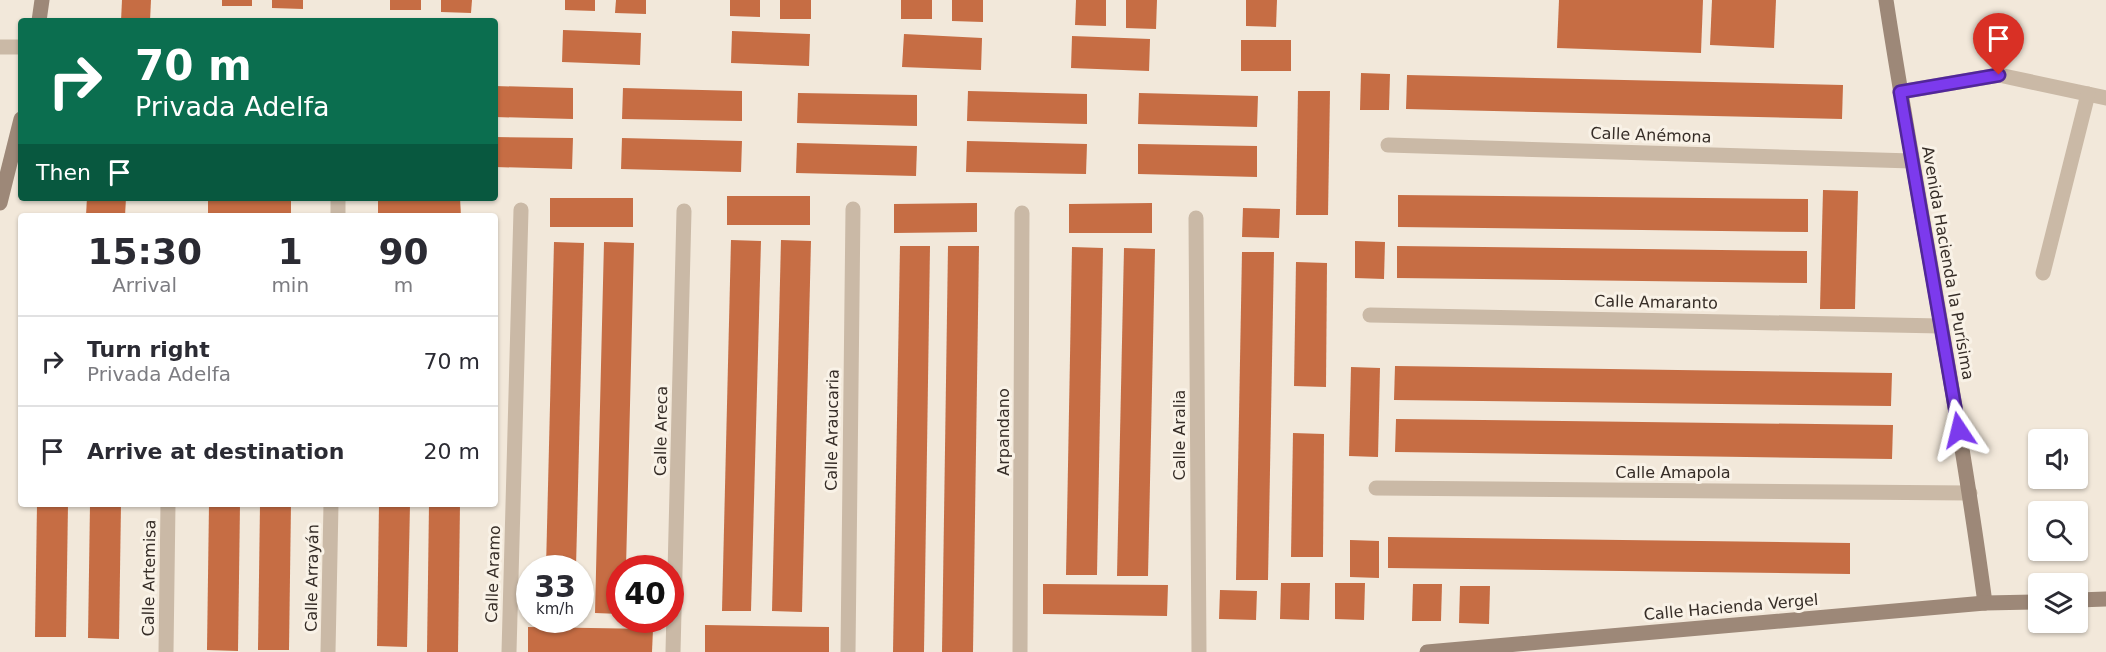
<!DOCTYPE html>
<html lang="en">
<head>
<meta charset="utf-8">
<style>
  :root { --surface:#fff; --page:#f2f2f3; --text:#2b2b33; --muted:#7c7c81; --line:#e1e1e2 }
  body { margin:0; font-family:"DejaVu Sans",sans-serif; background:var(--page); color:var(--text); height:100vh; display:flex; flex-direction:column; font-size:22px; white-space:nowrap }
  * { box-sizing:border-box; margin:0 }
  p { font-size:20px; color:var(--muted) }
  .icon { flex:none; width:33px; height:33px; fill:none; stroke:currentColor; stroke-width:2; stroke-linecap:round; stroke-linejoin:round }
  .map { position:relative; flex:1; overflow:hidden }
  .sheet { position:absolute; left:18px; top:213px; width:480px; height:294px; display:flex; flex-direction:column; background:var(--surface); border-radius:6px; box-shadow:0 2px 4px #0004 }
  .sheet>* { flex:none }
  .top-card { position:absolute; left:18px; top:18px; width:480px; height:183px; border-radius:6px; box-shadow:0 2px 4px #0004; background:#0b6e4f; color:#fff; overflow:hidden }
  .tools { position:absolute; left:2028px; top:429px; display:grid; gap:12px }
  .tools a { display:grid; place-items:center; width:60px; height:60px; border-radius:6px; background:var(--surface); box-shadow:0 2px 4px #0004; font-size:30px }
  .speed { position:absolute; left:516px; top:555px; display:flex; gap:12px; font-size:30px; font-weight:700; text-align:center }
  .speed>* { display:grid; place-content:center; width:78px; height:78px; border-radius:50%; background:var(--surface); box-shadow:0 2px 4px #0004; line-height:1 }
  .speed small { font-size:15px; font-weight:400 }
  .speed .limit { border:9px solid #d22; background:#fff; color:#111 }
  .pin { position:absolute; display:grid; place-items:center; width:51px; height:51px; color:#fff; margin:-62px -26px; border-radius:50% 50% 50% 0; rotate:-45deg; box-shadow:0 0 6px #0007 }
  .pin .icon { rotate:45deg }
  .me { position:absolute; width:66px; margin:-33px; rotate:350deg; stroke-linejoin:round; filter:drop-shadow(0 0 4px #0008) }
  .turn { display:flex; align-items:center; gap:21px; height:126px; padding:0 18px; font-size:27px }
  .turn .icon { width:78px; height:78px; stroke-width:2.5 }
  .turn b { display:block; font-size:42px; line-height:51px }
  .then { display:flex; align-items:center; height:57px; padding:0 18px; background:#0003; gap:12px; font-size:22px }
  .eta { display:flex; justify-content:space-evenly; align-items:center; height:102px; text-align:center }
  .eta b { font-size:36px; font-weight:700; line-height:42px }
  ul { padding:0; list-style:none }
  li { display:flex; align-items:center; gap:18px; height:90px; padding:0 18px; border-top:2px solid var(--line) }
  li div { flex:1 }
  li b { display:block; font-size:22px }
  li em { font-style:normal }
  .map>svg:first-child { display:block }
</style>
</head>
<body>
<div class="map">
<svg width="2106" height="652" viewBox="0 0 2106 652">
  <rect width="100%" height="100%" fill="#f2e8da"/>
  <g fill="#c66d44">
    <path d="M 122,0 L 151,0 L 150,21 L 121,21 Z"/>
    <rect x="222" y="0" width="30" height="6"/>
    <path d="M 272,0 L 303,0 L 303,9 L 272,8 Z"/>
    <rect x="390" y="0" width="31" height="10"/>
    <path d="M 441,0 L 472,0 L 471,13 L 441,12 Z"/>
    <path d="M 565,0 L 595,0 L 595,11 L 565,10 Z"/>
    <path d="M 616,0 L 646,0 L 646,14 L 615,13 Z"/>
    <path d="M 730,0 L 760,0 L 760,17 L 730,16 Z"/>
    <rect x="780" y="0" width="31" height="19"/>
    <rect x="901" y="0" width="31" height="19"/>
    <path d="M 952,0 L 983,0 L 983,22 L 952,21 Z"/>
    <path d="M 1076,0 L 1106,0 L 1106,26 L 1075,25 Z"/>
    <path d="M 1126,0 L 1157,0 L 1156,29 L 1126,28 Z"/>
    <path d="M 1246,0 L 1277,0 L 1276,27 L 1246,26 Z"/>
    <path d="M 1559,0 L 1703,0 L 1701,53 L 1557,48 Z"/>
    <path d="M 1712,0 L 1776,0 L 1774,48 L 1710,45 Z"/>
    <path d="M 563,30 L 641,33 L 640,65 L 562,62 Z"/>
    <path d="M 732,31 L 810,34 L 809,66 L 731,63 Z"/>
    <path d="M 904,34 L 982,38 L 981,70 L 902,67 Z"/>
    <path d="M 1072,36 L 1150,39 L 1149,71 L 1071,68 Z"/>
    <rect x="1241" y="40" width="50" height="31"/>
    <path d="M 1361,73 L 1390,74 L 1389,110 L 1360,110 Z"/>
    <path d="M 1407,75 L 1843,85 L 1842,119 L 1406,109 Z"/>
    <path d="M 495,86 L 573,88 L 573,119 L 495,117 Z"/>
    <path d="M 623,88 L 742,91 L 742,121 L 622,119 Z"/>
    <path d="M 968,91 L 1087,94 L 1087,124 L 967,121 Z"/>
    <path d="M 1298,91 L 1330,91 L 1328,215 L 1296,215 Z"/>
    <path d="M 798,93 L 917,95 L 917,126 L 797,123 Z"/>
    <path d="M 1139,93 L 1258,96 L 1257,127 L 1138,124 Z"/>
    <path d="M 495,137 L 573,138 L 572,169 L 495,167 Z"/>
    <path d="M 622,138 L 742,141 L 741,172 L 621,169 Z"/>
    <path d="M 967,141 L 1087,144 L 1086,174 L 966,172 Z"/>
    <path d="M 797,143 L 917,146 L 916,176 L 796,173 Z"/>
    <path d="M 1138,144 L 1257,146 L 1257,177 L 1138,174 Z"/>
    <path d="M 1823,190 L 1858,191 L 1855,309 L 1820,309 Z"/>
    <path d="M 1398,195 L 1808,199 L 1808,232 L 1398,227 Z"/>
    <rect x="727" y="196" width="83" height="29"/>
    <path d="M 87,198 L 126,198 L 125,216 L 86,215 Z"/>
    <rect x="208" y="198" width="83" height="18"/>
    <path d="M 378,198 L 460,198 L 461,216 L 378,216 Z"/>
    <rect x="550" y="198" width="83" height="29"/>
    <path d="M 977,203 L 977,232 L 894,233 L 894,204 Z"/>
    <path d="M 1152,203 L 1152,233 L 1069,233 L 1069,204 Z"/>
    <path d="M 1243,208 L 1280,209 L 1279,238 L 1242,237 Z"/>
    <path d="M 731,240 L 761,241 L 751,611 L 722,611 Z"/>
    <path d="M 781,240 L 811,241 L 802,612 L 772,611 Z"/>
    <path d="M 1355,241 L 1385,242 L 1384,279 L 1355,278 Z"/>
    <path d="M 554,242 L 584,243 L 576,568 L 546,568 Z"/>
    <path d="M 604,242 L 634,243 L 626,568 L 620,568 L 620,614 L 595,613 Z"/>
    <path d="M 900,246 L 930,246 L 924,652 L 893,652 Z"/>
    <path d="M 948,246 L 979,246 L 973,652 L 942,652 Z"/>
    <path d="M 1397,246 L 1807,251 L 1807,283 L 1397,278 Z"/>
    <path d="M 1072,247 L 1103,248 L 1097,575 L 1066,575 Z"/>
    <path d="M 1124,248 L 1155,249 L 1148,576 L 1117,576 Z"/>
    <path d="M 1242,252 L 1274,252 L 1268,580 L 1236,580 Z"/>
    <path d="M 1296,262 L 1327,263 L 1326,387 L 1294,386 Z"/>
    <path d="M 1395,366 L 1892,373 L 1891,406 L 1394,400 Z"/>
    <path d="M 1351,367 L 1380,368 L 1378,457 L 1349,456 Z"/>
    <path d="M 1396,419 L 1893,425 L 1892,459 L 1395,452 Z"/>
    <path d="M 1293,433 L 1324,434 L 1323,557 L 1291,557 Z"/>
    <path d="M 37,504 L 68,504 L 66,637 L 35,637 Z"/>
    <path d="M 90,504 L 121,504 L 119,639 L 88,638 Z"/>
    <path d="M 209,504 L 240,504 L 238,651 L 207,650 Z"/>
    <path d="M 260,504 L 291,504 L 289,650 L 258,650 Z"/>
    <path d="M 379,504 L 410,504 L 407,647 L 377,646 Z"/>
    <path d="M 429,504 L 460,504 L 458,652 L 427,652 Z"/>
    <path d="M 1388,537 L 1850,543 L 1850,574 L 1388,568 Z"/>
    <path d="M 1350,540 L 1379,541 L 1379,578 L 1350,577 Z"/>
    <path d="M 1281,583 L 1310,583 L 1309,620 L 1280,619 Z"/>
    <path d="M 1335,583 L 1365,583 L 1364,620 L 1335,619 Z"/>
    <path d="M 1043,584 L 1168,585 L 1167,616 L 1043,614 Z"/>
    <path d="M 1413,584 L 1442,584 L 1441,621 L 1412,621 Z"/>
    <path d="M 1460,586 L 1490,586 L 1489,624 L 1459,623 Z"/>
    <path d="M 1220,590 L 1257,591 L 1256,620 L 1219,619 Z"/>
    <path d="M 705,625 L 829,627 L 829,652 L 705,652 Z"/>
    <path d="M 528,627 L 653,629 L 652,652 L 528,652 Z"/>
  </g>
  <g fill="none" stroke-linecap="round" stroke-linejoin="round">
    <g stroke="#cab9a6" stroke-width="15">
      <path d="M 0,47 L 21,47"/>
      <path d="M 1900,92 L 1999,75 L 2106,98"/>
      <path d="M 1388,145 L 1912,161"/>
      <path d="M 338,216 L 338,200"/>
      <path d="M 1196,218 L 1199,652"/>
      <path d="M 2043,273 L 2088,94"/>
      <path d="M 1370,315 L 1941,326"/>
      <path d="M 1376,488 L 1970,493"/>
      <path d="M 166,652 L 168,504"/>
      <path d="M 328,652 L 331,504"/>
      <path d="M 509,652 L 521,210"/>
      <path d="M 673,652 L 684,211"/>
      <path d="M 848,652 L 853,209"/>
      <path d="M 1020,652 L 1022,213"/>
    </g>
    <g stroke="#9d8878" stroke-width="15">
      <path d="M 1886,0 C 1917,202 1958,401 1985,603"/>
      <path d="M 39,21 L 42,0"/>
      <path d="M 0,203 L 21,119"/>
      <path d="M 2078,600 L 2106,599"/>
      <path d="M 1427,652 L 1985,603 L 2038,602"/>
    </g>
  </g>
  <g fill="none" stroke-linecap="round" stroke-linejoin="round">
    <g stroke="#51269a" stroke-width="15">
      <path id="route" d="M 1959,430 L 1900,92 L 1999,75"/>
    </g>
    <use href="#route" stroke="#7c3aed" stroke-width="10"/>
  </g>
  <g text-anchor="middle" dominant-baseline="central" stroke-width="6" stroke-linejoin="round" paint-order="stroke">
    <g font-size="16" fill="#362d27" stroke="#f9f2e7">
      <text transform="translate(1651 135) rotate(2)">Calle Anémona</text>
      <text transform="translate(1948 263) rotate(80)">Avenida Hacienda la Purísima</text>
      <text transform="translate(1656 302) rotate(1)">Calle Amaranto</text>
      <text transform="translate(832 430) rotate(-89)">Calle Araucaria</text>
      <text transform="translate(661 431) rotate(-89)">Calle Areca</text>
      <text transform="translate(1003 432) rotate(-90)">Arpandano</text>
      <text transform="translate(1179 435) rotate(-90)">Calle Aralia</text>
      <text x="1673" y="472">Calle Amapola</text>
      <text transform="translate(493 574) rotate(-88)">Calle Aramo</text>
      <text transform="translate(149 578) rotate(-89)">Calle Artemisa</text>
      <text transform="translate(312 578) rotate(-89)">Calle Arrayán</text>
      <text transform="translate(1731 607) rotate(-5)">Calle Hacienda Vergel</text>
    </g>
  </g>
</svg>
<div class="tools">
<a><svg class="icon" aria-label="sound" viewBox="0 0 24 24"><path d="M4 9h4l5-4v14l-5-4H4zM17 9q2 3 0 6"/></svg></a>
<a><svg class="icon" aria-label="search" viewBox="0 0 24 24"><circle cx="10" cy="10" r="6"/><path d="M15 15l6 6"/></svg></a>
<a><svg class="icon" aria-label="layers" viewBox="0 0 24 24"><path d="M12 4l9 5-9 5-9-5zM3 14l9 5 9-5"/></svg></a>
</div>
<div class="speed"><div>33<small>km/h</small></div><div class="limit">40</div></div>
<div class="pin" style="left:1999px;top:75px;background:#d93025"><svg class="icon" aria-label="arrive" viewBox="0 0 24 24"><path d="M6 21V4h12l-3 4 3 4H6"/></svg></div>
<svg class="me" style="left:1959px;top:430px" viewBox="-20 -20 40 40"><path d="M0-17L14 15 0 8-14 15z" fill="#7c3aed" stroke="#fff" stroke-width="4"/></svg>
<div class="top-card">
<div class="turn"><svg class="icon" aria-label="right" viewBox="0 0 24 24"><path d="M7 20v-9h11M14 6l5 5-5 5"/></svg><div><b>70 m</b>Privada Adelfa</div></div>
<div class="then">Then<svg class="icon" aria-label="arrive" viewBox="0 0 24 24"><path d="M6 21V4h12l-3 4 3 4H6"/></svg></div>
</div>
<section class="sheet">
<div class="eta">
<div><b>15:30</b><p>Arrival</p></div>
<div><b>1</b><p>min</p></div>
<div><b>90</b><p>m</p></div>
</div>
<ul>
<li><svg class="icon" aria-label="right" viewBox="0 0 24 24"><path d="M7 20v-9h11M14 6l5 5-5 5"/></svg><div><b>Turn right</b><p>Privada Adelfa</p></div><em>70 m</em></li>
<li><svg class="icon" aria-label="arrive" viewBox="0 0 24 24"><path d="M6 21V4h12l-3 4 3 4H6"/></svg><div><b>Arrive at destination</b></div><em>20 m</em></li>
</ul>
</section>
</div>
</body>
</html>
